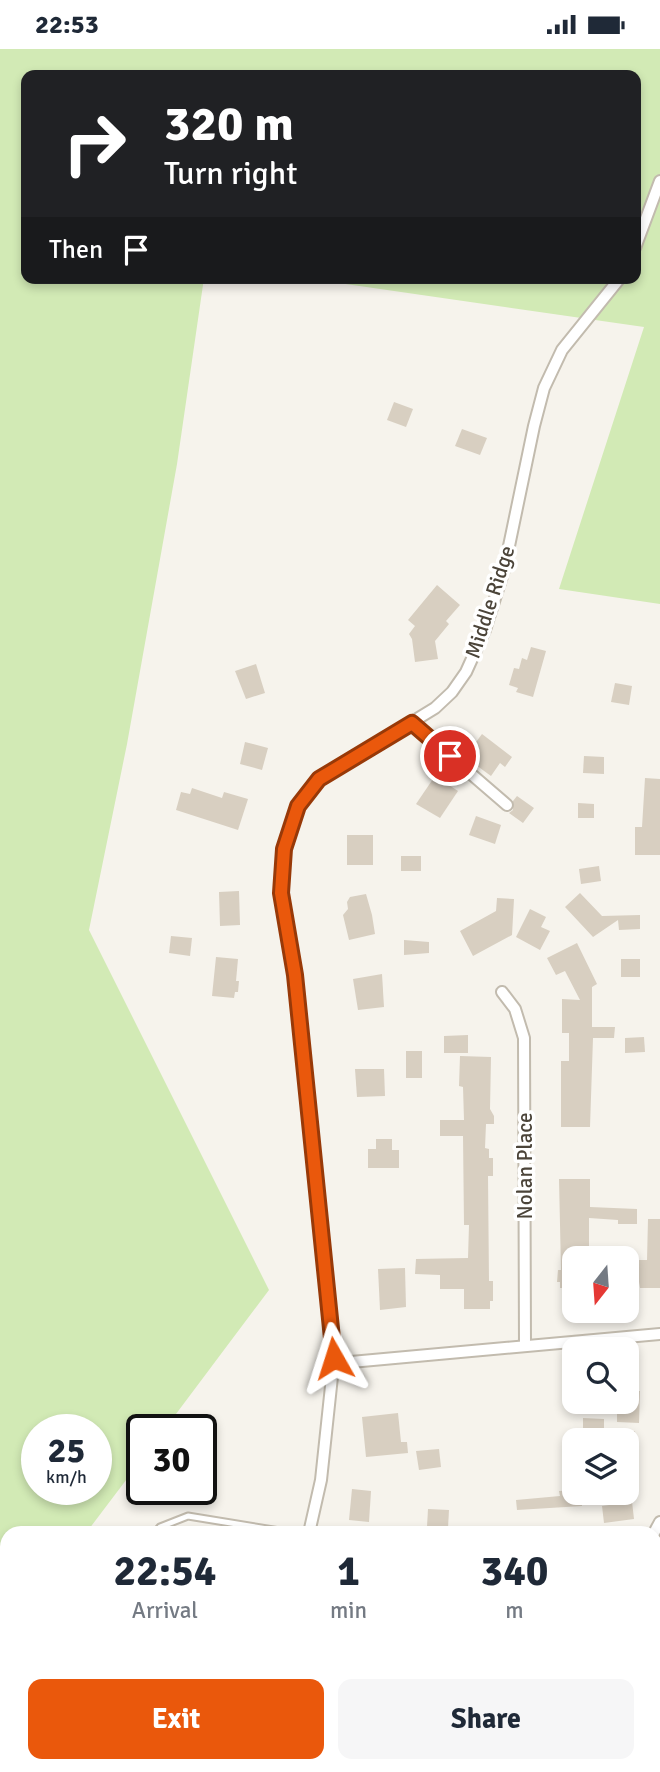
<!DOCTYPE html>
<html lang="en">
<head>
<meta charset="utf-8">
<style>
  :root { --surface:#fff; --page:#f6f6f7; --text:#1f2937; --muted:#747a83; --accent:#ea580c }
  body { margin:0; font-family:Signika,sans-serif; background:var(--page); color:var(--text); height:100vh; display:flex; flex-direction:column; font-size:26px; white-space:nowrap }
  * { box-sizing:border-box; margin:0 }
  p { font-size:23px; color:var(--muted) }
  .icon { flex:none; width:38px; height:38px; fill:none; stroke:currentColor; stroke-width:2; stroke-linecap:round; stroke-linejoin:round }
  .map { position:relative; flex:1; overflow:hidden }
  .panel { position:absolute; left:0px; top:1477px; width:662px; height:247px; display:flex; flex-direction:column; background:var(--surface); border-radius:21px 21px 0 0; box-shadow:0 4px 10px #0003 }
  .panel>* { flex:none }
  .hud { position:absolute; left:21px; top:21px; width:620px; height:214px; border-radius:14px; box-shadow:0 4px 10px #0003; background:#202124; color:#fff; overflow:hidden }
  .needle { width:46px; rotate:197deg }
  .controls { position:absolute; left:562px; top:1197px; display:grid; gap:14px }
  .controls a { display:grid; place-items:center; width:77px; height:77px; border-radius:14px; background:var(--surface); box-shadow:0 4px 10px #0003; font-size:35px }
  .speed { position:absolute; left:21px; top:1365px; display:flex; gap:14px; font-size:35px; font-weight:700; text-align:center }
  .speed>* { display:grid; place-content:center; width:91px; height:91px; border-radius:50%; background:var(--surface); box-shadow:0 4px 10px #0003; line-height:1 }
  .speed small { font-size:18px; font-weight:400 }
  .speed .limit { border:4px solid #111; border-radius:10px; background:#fff; color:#111 }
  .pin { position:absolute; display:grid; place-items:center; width:60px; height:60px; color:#fff; margin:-30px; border:4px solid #fff; border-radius:50%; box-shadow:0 2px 7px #0007 }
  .me { position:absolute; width:77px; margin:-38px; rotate:354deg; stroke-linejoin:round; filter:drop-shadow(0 0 5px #0008) }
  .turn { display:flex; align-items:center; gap:24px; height:147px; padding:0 28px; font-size:32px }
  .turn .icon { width:91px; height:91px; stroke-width:2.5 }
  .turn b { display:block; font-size:49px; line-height:60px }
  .then { display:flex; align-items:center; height:66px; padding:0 28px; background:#0003; gap:14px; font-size:26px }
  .eta { display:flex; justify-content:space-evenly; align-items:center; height:119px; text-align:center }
  .eta b { font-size:42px; font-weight:700; line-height:49px }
  .cta { display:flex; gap:14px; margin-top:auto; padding:14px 28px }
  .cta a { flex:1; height:80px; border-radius:14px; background:var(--accent); color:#fff; font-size:28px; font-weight:700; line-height:80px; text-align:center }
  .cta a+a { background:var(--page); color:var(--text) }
  .status { display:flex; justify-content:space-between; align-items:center; height:49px; padding:0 35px; background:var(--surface); direction:ltr }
  .status svg { height:19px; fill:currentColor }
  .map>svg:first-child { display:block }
</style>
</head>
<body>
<div class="status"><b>22:53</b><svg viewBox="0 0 49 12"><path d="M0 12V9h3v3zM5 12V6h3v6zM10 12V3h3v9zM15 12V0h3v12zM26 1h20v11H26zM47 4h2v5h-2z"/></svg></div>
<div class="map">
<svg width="660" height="1723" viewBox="0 0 660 1723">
  <rect width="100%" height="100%" fill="#f6f3ec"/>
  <path fill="#d2eab5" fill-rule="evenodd" d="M 0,0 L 660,0 L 660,555 L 559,540 L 644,278 L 304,229 L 635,229 L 635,26 L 26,26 L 26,229 L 204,229 L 177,415 L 127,695 L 89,881 L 269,1241 L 164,1381 L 142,1381 L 142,1410 L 86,1484 L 7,1484 L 7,1589 L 0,1598 ZM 37,1381 L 96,1381 L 96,1440 L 37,1440 Z"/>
  <g fill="#d8cfc1">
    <path d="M 394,353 L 413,360 L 406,378 L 387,371 Z"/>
    <path d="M 462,380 L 487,389 L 480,406 L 455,397 Z"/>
    <path d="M 437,536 L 460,556 L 446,572 L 449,575 L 435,592 L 438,610 L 415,613 L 412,590 L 409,585 L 415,577 L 408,571 Z"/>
    <path d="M 531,598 L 546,602 L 533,648 L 516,643 L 518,639 L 509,636 L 514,619 L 519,620 L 522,609 L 527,611 Z"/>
    <path d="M 256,615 L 265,644 L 246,650 L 235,622 Z"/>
    <path d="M 615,634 L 632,637 L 629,656 L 611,653 Z"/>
    <path d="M 482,685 L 512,708 L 505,718 L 500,714 L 491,727 L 465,708 Z"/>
    <path d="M 245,693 L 268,699 L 262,721 L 240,715 Z"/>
    <path d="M 584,707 L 604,708 L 604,725 L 583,724 Z"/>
    <path d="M 435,727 L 458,742 L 440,769 L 416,755 Z"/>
    <path d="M 645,729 L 660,730 L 660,806 L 635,806 L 635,778 L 642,778 Z"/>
    <path d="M 192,739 L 222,749 L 224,743 L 248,750 L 238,781 L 176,761 L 181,743 L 190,745 Z"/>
    <path d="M 517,747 L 534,759 L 523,774 L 509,764 L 513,761 L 513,752 Z"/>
    <path d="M 578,754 L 594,755 L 594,769 L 578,769 Z"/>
    <path d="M 476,767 L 501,776 L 495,795 L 469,786 Z"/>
    <rect x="347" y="786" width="26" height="30"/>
    <rect x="401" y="807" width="20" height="15"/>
    <path d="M 599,817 L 601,832 L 581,835 L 579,820 Z"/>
    <path d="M 239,842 L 240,876 L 220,877 L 219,843 Z"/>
    <path d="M 580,844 L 602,867 L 640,866 L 640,880 L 619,881 L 618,871 L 593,888 L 565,858 Z"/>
    <path d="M 366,845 L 372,866 L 375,885 L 349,891 L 343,866 L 348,860 L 347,853 L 350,848 Z"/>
    <path d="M 497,849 L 514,850 L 512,886 L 473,907 L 460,882 L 496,862 Z"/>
    <path d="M 530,860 L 546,868 L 541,878 L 550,882 L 540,901 L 516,888 Z"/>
    <path d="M 171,887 L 192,889 L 190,907 L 169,904 Z"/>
    <path d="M 404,891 L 429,893 L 429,904 L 404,906 Z"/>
    <path d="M 577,894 L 597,935 L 592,938 L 592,978 L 615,978 L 614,989 L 593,989 L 590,1078 L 561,1078 L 561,1012 L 569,1012 L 569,984 L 562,984 L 562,950 L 580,951 L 565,922 L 556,926 L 547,909 Z"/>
    <path d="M 216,908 L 238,910 L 236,932 L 239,932 L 238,943 L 235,943 L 234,949 L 212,947 Z"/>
    <rect x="621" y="910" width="19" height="18"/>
    <path d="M 382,925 L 384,958 L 358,961 L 353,930 Z"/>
    <path d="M 468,986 L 468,1004 L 444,1004 L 444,987 Z"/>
    <path d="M 644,988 L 645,1003 L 625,1004 L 625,989 Z"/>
    <rect x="406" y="1002" width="16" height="27"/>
    <path d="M 460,1007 L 491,1008 L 490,1060 L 494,1067 L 494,1075 L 486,1075 L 485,1099 L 489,1100 L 489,1109 L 493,1109 L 493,1127 L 488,1127 L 489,1232 L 493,1232 L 493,1252 L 490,1252 L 490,1260 L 464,1260 L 464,1240 L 440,1240 L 440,1226 L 415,1225 L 416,1210 L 468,1209 L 469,1176 L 464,1176 L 463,1087 L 440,1087 L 440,1071 L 464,1071 L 463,1038 L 459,1037 Z"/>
    <path d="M 355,1020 L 384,1020 L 385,1047 L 357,1048 Z"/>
    <path d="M 376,1090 L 392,1090 L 392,1101 L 399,1101 L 399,1119 L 368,1119 L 368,1100 L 376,1100 Z"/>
    <path d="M 559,1130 L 590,1130 L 590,1158 L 637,1160 L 637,1175 L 618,1175 L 618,1171 L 589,1169 L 589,1205 L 574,1205 L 574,1249 L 562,1249 L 562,1239 L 560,1239 L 560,1233 L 557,1233 L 558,1221 L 561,1221 Z"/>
    <path d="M 648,1170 L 660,1170 L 660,1239 L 640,1239 L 639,1233 L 639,1211 L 647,1211 Z"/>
    <path d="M 405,1219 L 406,1258 L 380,1261 L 378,1220 Z"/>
    <path d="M 626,1342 L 640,1342 L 639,1374 L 617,1373 L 617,1353 L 626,1353 Z"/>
    <path d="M 398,1364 L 401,1393 L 407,1393 L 408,1404 L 366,1408 L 362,1368 Z"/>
    <path d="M 583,1369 L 604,1370 L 604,1388 L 583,1388 Z"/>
    <path d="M 626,1382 L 635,1382 L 639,1427 L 626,1428 Z"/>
    <path d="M 439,1400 L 441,1418 L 419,1421 L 416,1402 Z"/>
    <path d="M 352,1440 L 371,1442 L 369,1473 L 349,1471 Z"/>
    <path d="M 574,1441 L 574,1444 L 581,1444 L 582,1457 L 517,1461 L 516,1451 L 560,1447 L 559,1442 Z"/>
    <path d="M 607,1444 L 631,1444 L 634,1470 L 604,1474 L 602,1457 L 609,1456 Z"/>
    <path d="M 428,1460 L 449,1461 L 448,1479 L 427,1478 Z"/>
  </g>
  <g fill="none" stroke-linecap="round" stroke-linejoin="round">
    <g stroke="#c2bbae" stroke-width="9">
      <path id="lane" d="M 155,1484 L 160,1478 L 188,1467 L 292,1484"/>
    </g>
    <g stroke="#c2bbae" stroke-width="14">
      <g id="street">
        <path d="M 635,199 L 660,132"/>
        <path d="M 412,674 L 507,756"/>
        <path d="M 502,943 L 515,960 L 524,989 L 525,1296"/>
        <path d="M 334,1309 L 351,1313 L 660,1285"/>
        <path d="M 309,1484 L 321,1431 L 334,1309 L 295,926 L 281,844 L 284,800 L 298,757 L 319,730 L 435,659 L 452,643 L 466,623 L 485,581 L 504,521 L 534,377 L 544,339 L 562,301 L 620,229"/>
        <path d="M 654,1484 L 660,1473"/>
        <path d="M 253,1723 L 255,1717"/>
        <path d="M 514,1723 L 515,1717"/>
      </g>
    </g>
    <use href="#lane" stroke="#fff" stroke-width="5"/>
    <use href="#street" stroke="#fff" stroke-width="10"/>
  </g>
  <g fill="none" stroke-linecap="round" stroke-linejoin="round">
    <g stroke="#983908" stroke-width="18">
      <path id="route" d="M 334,1309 L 295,926 L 281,844 L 284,800 L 298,757 L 319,730 L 412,674 L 450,707"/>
    </g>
    <use href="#route" stroke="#ea580c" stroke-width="12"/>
  </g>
  <g text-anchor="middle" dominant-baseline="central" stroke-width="7" stroke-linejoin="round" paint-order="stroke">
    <g font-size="21" fill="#4b4439" stroke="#fff">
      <text transform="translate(490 553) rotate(-72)">Middle Ridge</text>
      <text transform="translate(525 1117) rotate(-90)">Nolan Place</text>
    </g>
  </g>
</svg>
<div class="controls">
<a><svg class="needle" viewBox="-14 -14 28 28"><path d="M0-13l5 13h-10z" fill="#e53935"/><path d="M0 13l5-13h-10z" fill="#747a83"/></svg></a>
<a><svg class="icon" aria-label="search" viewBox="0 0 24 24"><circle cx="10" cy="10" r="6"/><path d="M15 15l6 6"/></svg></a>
<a><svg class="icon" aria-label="layers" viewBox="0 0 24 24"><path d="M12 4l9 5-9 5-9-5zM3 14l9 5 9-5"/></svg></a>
</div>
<div class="speed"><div>25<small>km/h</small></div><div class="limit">30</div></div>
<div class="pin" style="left:450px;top:707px;background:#d93025"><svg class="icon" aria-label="arrive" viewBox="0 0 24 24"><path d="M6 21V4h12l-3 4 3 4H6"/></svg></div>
<svg class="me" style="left:334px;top:1309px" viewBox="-20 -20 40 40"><path d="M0-17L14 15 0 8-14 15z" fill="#ea580c" stroke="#fff" stroke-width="4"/></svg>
<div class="hud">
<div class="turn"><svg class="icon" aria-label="right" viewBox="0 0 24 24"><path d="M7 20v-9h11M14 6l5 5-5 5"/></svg><div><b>320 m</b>Turn right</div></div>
<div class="then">Then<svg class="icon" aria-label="arrive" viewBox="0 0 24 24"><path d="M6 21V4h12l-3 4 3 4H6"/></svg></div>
</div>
<section class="panel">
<div class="eta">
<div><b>22:54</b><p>Arrival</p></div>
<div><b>1</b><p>min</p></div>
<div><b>340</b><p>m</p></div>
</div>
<div class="cta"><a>Exit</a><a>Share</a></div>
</section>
</div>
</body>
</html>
